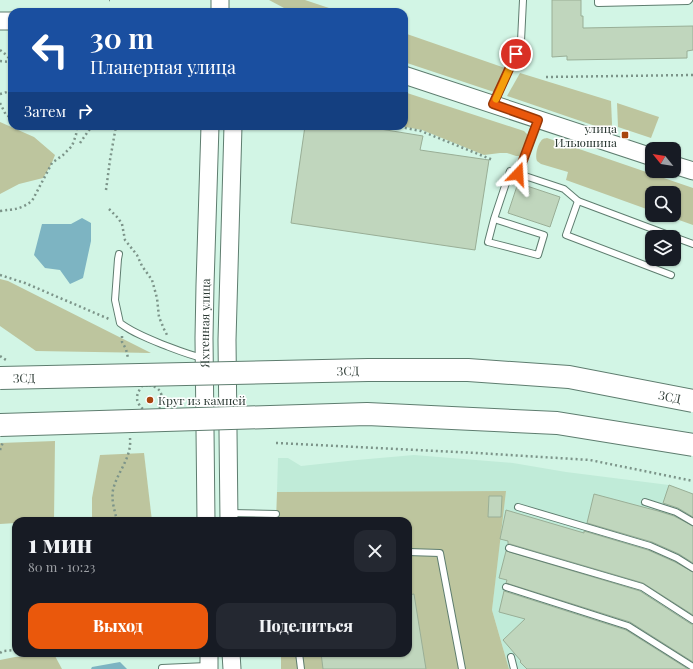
<!DOCTYPE html>
<html lang="ru">
<head>
<meta charset="utf-8">
<style>
  :root { --surface:#171b24; --page:#242831; --text:#f1f3f6; --muted:#9ea1a6; --accent:#ea580c }
  body { margin:0; font-family:"Playfair Display",serif; background:var(--page); color:var(--text); height:100vh; display:flex; flex-direction:column; font-size:15px; white-space:nowrap }
  * { box-sizing:border-box; margin:0 }
  p { font-size:13px; color:var(--muted) }
  .icon { flex:none; width:22px; height:22px; fill:none; stroke:currentColor; stroke-width:2; stroke-linecap:round; stroke-linejoin:round }
  .map { position:relative; flex:1; overflow:hidden }
  .panel { position:absolute; left:12px; top:517px; width:400px; height:140px; display:flex; flex-direction:column; background:var(--surface); border-radius:12px; box-shadow:0 1px 3px #0004 }
  .panel>* { flex:none }
  .guide { position:absolute; left:8px; top:8px; width:400px; height:122px; border-radius:12px; box-shadow:0 1px 3px #0004; background:#1a4fa0; color:#fff; overflow:hidden }
  .needle { width:26px; rotate:300deg }
  .buttons { position:absolute; left:645px; top:142px; display:grid; gap:8px }
  .buttons a { display:grid; place-items:center; width:36px; height:36px; border-radius:8px; background:var(--surface); box-shadow:0 1px 3px #0004; font-size:20px }
  .pin { position:absolute; display:grid; place-items:center; width:34px; height:34px; color:#fff; margin:-17px; border:2px solid #fff; border-radius:50%; box-shadow:0 1px 4px #0007 }
  .me { position:absolute; width:44px; margin:-22px; rotate:20deg; stroke-linejoin:round; filter:drop-shadow(0 0 3px #0008) }
  .turn { display:flex; align-items:center; gap:14px; height:84px; padding:0 16px; font-size:18px }
  .turn .icon { width:52px; height:52px; stroke-width:2.5 }
  .turn b { display:block; font-size:28px; line-height:34px }
  .then { display:flex; align-items:center; height:38px; padding:0 16px; background:#0003; gap:8px; font-size:15px }
  .round { display:grid; place-items:center; flex:none; width:42px; height:42px; border-radius:12px; background:var(--page) }
  .summary { display:flex; align-items:center; justify-content:space-between; height:68px; padding:0 16px }
  h1 { font-size:24px; font-weight:800; line-height:30px }
  .primary-button { display:flex; gap:8px; margin-top:auto; padding:8px 16px }
  .primary-button a { flex:1; height:46px; border-radius:12px; background:var(--accent); color:#fff; font-size:16px; font-weight:800; line-height:46px; text-align:center }
  .primary-button a+a { background:var(--page); color:var(--text) }
  .map>svg:first-child { display:block }
</style>
</head>
<body>
<div class="map">
<svg width="693" height="669" viewBox="0 0 693 669">
  <rect width="100%" height="100%" fill="#d2f5e5"/>
  <path fill="#c0ebd8" d="M 414,455 L 513,463 L 566,472 L 669,485 L 693,494 L 693,669 L 509,669 L 492,610 L 505,491 L 277,492 L 278,458 L 288,458 L 301,466 L 357,460 Z"/>
  <g fill="#bdc59e">
    <path d="M 269,0 L 305,0 L 341,12 L 283,12 L 284,8 Z"/>
    <path d="M 404,33 L 505,68 L 494,92 L 404,62 Z"/>
    <path d="M 520,73 L 611,101 L 612,124 L 610,131 L 507,96 Z"/>
    <path d="M 404,92 L 524,131 L 527,134 L 527,136 L 521,154 L 519,156 L 516,156 L 507,153 L 500,153 L 484,155 L 422,130 L 400,126 L 404,126 Z"/>
    <path d="M 617,103 L 659,117 L 651,138 L 618,127 Z"/>
    <path d="M 0,122 L 34,137 L 55,155 L 51,165 L 43,178 L 19,184 L 0,194 Z"/>
    <path d="M 547,138 L 693,188 L 693,225 L 665,215 L 674,215 L 674,193 L 652,193 L 652,211 L 566,180 L 568,172 L 541,164 L 537,161 C 535,156 537,146 541,141 C 543,138 544,139 547,138 Z"/>
    <path d="M 0,279 L 8,281 L 151,353 L 153,353 L 36,351 L 0,326 Z"/>
    <path d="M 55,441 L 54,521 L 16,521 L 16,523 L 0,524 L 0,443 Z"/>
    <path d="M 144,453 L 152,521 L 92,521 L 92,498 L 100,455 Z"/>
    <path d="M 506,491 L 492,610 L 509,669 L 281,669 L 281,653 L 408,653 L 408,521 L 276,521 L 277,492 Z"/>
    <path d="M 55,656 L 62,669 L 0,669 L 0,660 L 15,657 Z"/>
  </g>
  <g fill="#7db4c2">
    <path d="M 82,218 L 91,223 L 91,241 L 83,278 L 70,284 L 60,270 L 45,268 L 34,255 L 42,224 L 71,224 Z"/>
    <path d="M 120,662 L 127,669 L 91,669 L 92,667 Z"/>
  </g>
  <g fill="#c0d6bd" stroke="#99ae96">
    <path d="M 552,0 L 581,0 L 581,16 L 583,16 L 583,28 L 693,26 L 693,50 L 687,51 L 687,58 L 567,60 L 567,56 L 552,57 Z"/>
    <path d="M 305,126 L 368,126 L 368,127 L 423,136 L 420,150 L 489,160 L 475,250 L 291,223 Z"/>
    <path d="M 518,183 L 560,197 L 550,227 L 508,213 Z"/>
    <path d="M 669,485 L 693,494 L 693,517 L 678,508 L 663,503 Z"/>
    <path d="M 594,494 L 658,511 L 674,516 L 693,526 L 693,563 L 679,554 L 652,542 L 587,523 Z"/>
    <path d="M 489,496 L 502,496 L 501,517 L 488,517 Z"/>
    <path d="M 506,510 L 584,533 L 584,531 L 648,550 L 675,562 L 693,572 L 693,615 L 643,583 L 510,544 L 508,544 L 508,541 L 500,539 Z"/>
    <path d="M 506,551 L 640,591 L 691,624 L 693,624 L 693,662 L 630,622 L 506,583 L 507,580 L 499,578 Z"/>
    <path d="M 504,591 L 626,630 L 688,669 L 527,669 L 520,662 L 521,661 L 503,640 L 525,619 L 499,612 Z"/>
    <path d="M 414,594 L 426,669 L 323,669 L 321,653 L 408,653 L 408,595 Z"/>
  </g>
  <g fill="none" stroke-linecap="round" stroke-linejoin="round">
    <g stroke="#5e7d6f" stroke-width="8">
      <g id="lane">
        <path d="M 598,0 L 598,3 L 688,1 L 689,0"/>
        <path d="M 494,103 L 511,66 L 521,41 L 523,0"/>
        <path d="M 518,174 L 537,121"/>
        <path d="M 578,201 L 566,235 L 671,275"/>
        <path d="M 494,219 L 544,235 L 538,255 L 488,242 L 494,219 L 510,171 L 564,189 L 578,201 L 674,237"/>
        <path d="M 674,237 L 693,244"/>
        <path d="M 119,254 L 118,259 L 115,300 L 120,323 C 133,333 149,339 164,345 C 177,350 189,355 203,358"/>
        <path d="M 645,502 L 676,512 L 693,522"/>
        <path d="M 518,507 L 650,546 L 677,558 L 693,568"/>
        <path d="M 230,513 L 276,514"/>
        <path d="M 509,548 L 642,587 L 693,620"/>
        <path d="M 408,552 L 440,553 L 462,669"/>
        <path d="M 506,587 L 628,626 L 693,667"/>
        <path d="M 299,653 L 301,669"/>
        <path d="M 511,657 L 514,669"/>
        <path d="M 162,668 L 207,666"/>
      </g>
    </g>
    <g stroke="#5e7d6f" stroke-width="19">
      <g id="secondary">
        <path d="M 220,0 L 220,12"/>
        <path d="M 0,21 L 12,21"/>
        <path d="M 404,75 L 652,157"/>
        <path d="M 674,165 L 693,171"/>
        <path id="s1" d="M 206,521 L 204,338 L 205,285 L 210,126"/>
        <path d="M 229,521 L 227,340 L 233,126"/>
        <path d="M 209,653 L 209,669"/>
        <path d="M 231,653 L 232,669"/>
      </g>
    </g>
    <g stroke="#7c9489" stroke-width="2.5" stroke-dasharray="2 3" stroke-linecap="butt">
      <path d="M 109,0 L 110,0"/>
      <path d="M 0,50 L 4,53 L 12,61"/>
      <path d="M 0,61 L 11,62"/>
      <path d="M 546,77 L 693,75"/>
      <path d="M 0,94 L 7,92 L 12,92"/>
      <path d="M 0,103 L 6,115 L 12,118"/>
      <path d="M 395,126 L 421,131 L 493,160"/>
      <path d="M 80,143 L 89,130 L 94,126"/>
      <path d="M 106,190 L 110,160 L 116,126"/>
      <path d="M 109,209 L 118,218 L 122,224 L 125,240 L 137,255 L 142,266 L 152,280 L 157,298 L 159,317 L 164,329 L 168,337"/>
      <path d="M 0,211 C 14,209 20,210 32,201 L 52,163 L 63,155 L 72,146 L 76,135 L 77,126"/>
      <path d="M 0,275 L 25,283 L 109,319"/>
      <path d="M 122,336 L 122,342 L 126,349 L 128,358"/>
      <path d="M 0,356 L 6,360"/>
      <path d="M 149,385 C 160,388 161,391 163,402 L 161,407 L 155,412 L 145,411 C 136,403 134,397 142,386 Z"/>
      <path d="M 276,443 L 477,453 L 590,460 L 693,481"/>
      <path d="M 0,450 L 3,442"/>
      <path d="M 117,521 C 115,511 111,501 113,490 C 117,472 132,458 130,438"/>
      <path d="M 0,653 L 3,651 L 16,650"/>
      <path d="M 76,653 L 83,655 L 92,653"/>
    </g>
    <use href="#lane" stroke="#fff" stroke-width="6"/>
    <use href="#secondary" stroke="#fff" stroke-width="17"/>
    <g stroke="#5e7d6f" stroke-width="24" stroke-linecap="butt">
      <g id="highway-bridge">
        <path id="s2" d="M 0,378 L 368,370 L 468,370 L 569,377 L 693,401"/>
        <path d="M 0,425 L 367,414 L 557,423 L 693,445"/>
      </g>
    </g>
    <use href="#highway-bridge" stroke="#fff" stroke-width="22"/>
  </g>
  <g fill="none" stroke-linecap="round" stroke-linejoin="round">
    <g stroke="#983908" stroke-width="10">
      <path id="route" d="M 516,54 L 493,104 L 538,120 L 518,174"/>
    </g>
    <use href="#route" stroke="#ea580c" stroke-width="7"/>
    <path stroke="#f59e0b" stroke-width="7" d="M 496,99 L 509,70"/>
  </g>
  <g fill="#a9450f" stroke="#fff" stroke-width="1.5">
    <rect x="621" y="131" width="8" height="8" rx="2"/>
    <circle cx="150" cy="400" r="4"/>
  </g>
  <g text-anchor="middle" dominant-baseline="central" stroke-width="3" stroke-linejoin="round" paint-order="stroke">
    <g font-size="12" fill="#2c3a34" stroke="#fff" text-anchor="end">
      <text x="617" y="128">улица<tspan x="617" dy="14">Ильюшина</tspan></text>
      <text x="158" y="400" text-anchor="start">Круг из камней</text>
    </g>
    <g font-size="12" fill="#2c3a34" stroke="#fff">
      <text stroke="none"><textPath href="#s1" startOffset="198">Яхтенная улица</textPath></text>
      <text stroke="none"><textPath href="#s2" startOffset="348">ЗСД</textPath></text>
      <text stroke="none"><textPath href="#s2" startOffset="24">ЗСД</textPath></text>
      <text stroke="none"><textPath href="#s2" startOffset="672">ЗСД</textPath></text>
    </g>
  </g>
</svg>
<div class="buttons">
<a><svg class="needle" viewBox="-14 -14 28 28"><path d="M0-13l5 13h-10z" fill="#e53935"/><path d="M0 13l5-13h-10z" fill="#9ea1a6"/></svg></a>
<a><svg class="icon" aria-label="search" viewBox="0 0 24 24"><circle cx="10" cy="10" r="6"/><path d="M15 15l6 6"/></svg></a>
<a><svg class="icon" aria-label="layers" viewBox="0 0 24 24"><path d="M12 4l9 5-9 5-9-5zM3 14l9 5 9-5"/></svg></a>
</div>
<div class="pin" style="left:516px;top:54px;background:#d93025"><svg class="icon" aria-label="arrive" viewBox="0 0 24 24"><path d="M6 21V4h12l-3 4 3 4H6"/></svg></div>
<svg class="me" style="left:518px;top:174px" viewBox="-20 -20 40 40"><path d="M0-17L14 15 0 8-14 15z" fill="#ea580c" stroke="#fff" stroke-width="4"/></svg>
<div class="guide">
<div class="turn"><svg class="icon" aria-label="left" viewBox="0 0 24 24"><path d="M17 20v-9H6M10 6l-5 5 5 5"/></svg><div><b>30 m</b>Планерная улица</div></div>
<div class="then">Затем<svg class="icon" aria-label="right" viewBox="0 0 24 24"><path d="M7 20v-9h11M14 6l5 5-5 5"/></svg></div>
</div>
<section class="panel">
<div class="summary"><div><h1>1 мин</h1><p>80 m · 10:23</p></div><a class="round"><svg class="icon" aria-label="close" viewBox="0 0 24 24"><path d="M6 6l12 12M18 6L6 18"/></svg></a></div>
<div class="primary-button"><a>Выход</a><a>Поделиться</a></div>
</section>
</div>
</body>
</html>
